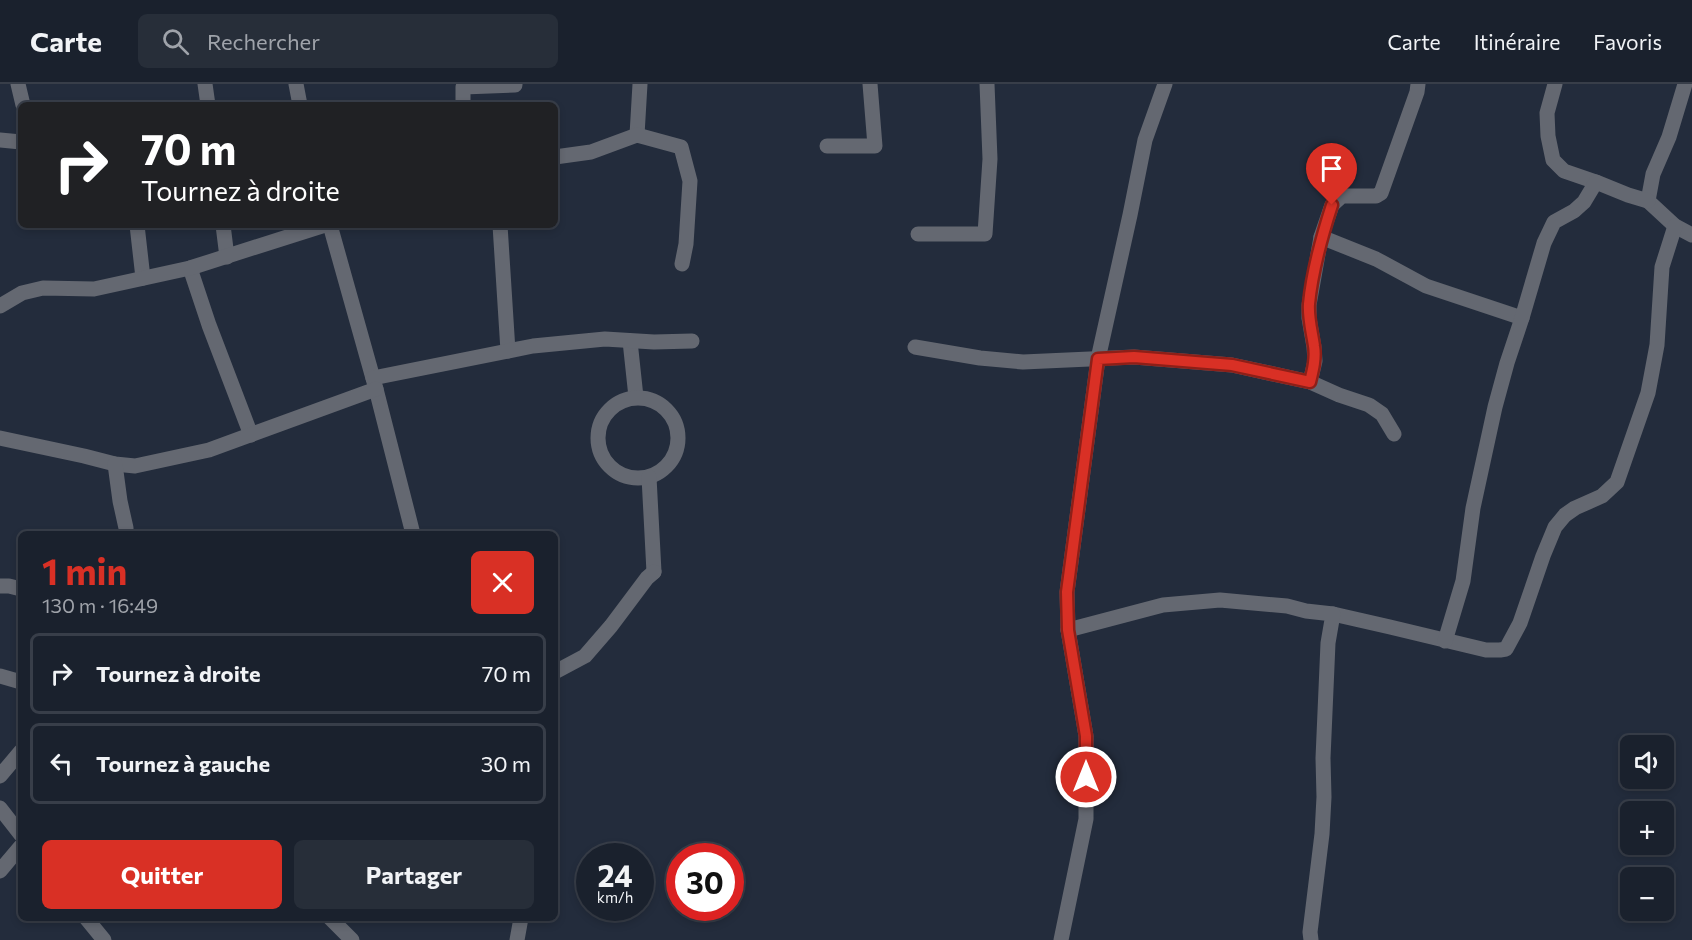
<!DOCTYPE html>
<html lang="fr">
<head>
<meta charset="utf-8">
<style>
  :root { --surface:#1a212d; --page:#272e39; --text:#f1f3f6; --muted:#9fa3aa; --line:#383e49; --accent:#d93025 }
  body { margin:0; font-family:Commissioner,sans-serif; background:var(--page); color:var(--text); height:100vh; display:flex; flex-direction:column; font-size:22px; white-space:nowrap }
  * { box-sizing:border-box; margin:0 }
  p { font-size:20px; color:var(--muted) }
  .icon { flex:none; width:33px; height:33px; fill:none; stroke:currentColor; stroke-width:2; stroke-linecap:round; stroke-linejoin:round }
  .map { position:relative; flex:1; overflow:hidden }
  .side { position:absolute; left:18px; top:447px; width:540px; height:390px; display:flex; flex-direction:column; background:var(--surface); border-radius:9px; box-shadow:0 3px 9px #0003,0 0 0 2px var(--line) }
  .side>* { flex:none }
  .banner { position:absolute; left:18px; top:18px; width:540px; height:126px; border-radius:9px; box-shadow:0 3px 9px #0003,0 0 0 2px var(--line); background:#202124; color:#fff; overflow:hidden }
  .buttons { position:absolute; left:1620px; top:651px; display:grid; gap:12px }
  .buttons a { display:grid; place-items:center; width:54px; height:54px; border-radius:9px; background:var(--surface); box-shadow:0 3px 9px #0003,0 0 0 2px var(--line); font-size:30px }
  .speed { position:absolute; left:576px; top:759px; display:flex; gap:12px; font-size:30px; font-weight:700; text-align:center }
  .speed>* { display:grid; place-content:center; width:78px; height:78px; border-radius:50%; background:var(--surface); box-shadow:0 3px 9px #0003,0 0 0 2px var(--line); line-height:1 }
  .speed small { font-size:15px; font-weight:400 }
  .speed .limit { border:9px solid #d22; background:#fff; color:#111 }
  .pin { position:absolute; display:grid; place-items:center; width:51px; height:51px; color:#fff; margin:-62px -26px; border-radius:50% 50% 50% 0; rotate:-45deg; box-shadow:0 0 6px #0007 }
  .pin .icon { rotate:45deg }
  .me { position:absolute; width:66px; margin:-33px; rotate:0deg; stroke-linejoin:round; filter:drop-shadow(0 0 4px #0008) }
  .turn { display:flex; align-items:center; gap:21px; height:126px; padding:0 24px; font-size:27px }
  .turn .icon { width:78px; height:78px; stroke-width:2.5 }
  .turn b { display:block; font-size:42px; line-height:51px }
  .round { display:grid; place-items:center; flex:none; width:63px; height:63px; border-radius:9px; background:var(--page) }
  .summary { display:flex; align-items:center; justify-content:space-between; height:102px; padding:0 24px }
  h1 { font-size:36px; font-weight:700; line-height:45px; color:var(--accent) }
  .primary-button { display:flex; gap:12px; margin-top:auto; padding:12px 24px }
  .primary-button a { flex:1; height:69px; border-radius:9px; background:var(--accent); color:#fff; font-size:24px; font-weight:700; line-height:69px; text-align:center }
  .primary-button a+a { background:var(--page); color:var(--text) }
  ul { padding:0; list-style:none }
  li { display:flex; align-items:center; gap:18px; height:81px; margin:0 12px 9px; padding:0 12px; border:3px solid var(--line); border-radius:9px }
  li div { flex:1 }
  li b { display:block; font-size:22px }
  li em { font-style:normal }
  header { display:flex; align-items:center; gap:36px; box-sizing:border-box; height:84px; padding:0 30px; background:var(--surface); border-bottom:2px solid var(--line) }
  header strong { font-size:28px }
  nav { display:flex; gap:33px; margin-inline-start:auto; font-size:21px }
  .search { width:420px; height:54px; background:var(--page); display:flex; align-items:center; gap:15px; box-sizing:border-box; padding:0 21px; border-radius:9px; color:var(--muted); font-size:22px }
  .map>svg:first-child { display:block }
</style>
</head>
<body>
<header>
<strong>Carte</strong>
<div class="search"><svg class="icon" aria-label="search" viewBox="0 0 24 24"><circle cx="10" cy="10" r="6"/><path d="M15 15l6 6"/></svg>Rechercher</div>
<nav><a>Carte</a><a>Itinéraire</a><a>Favoris</a></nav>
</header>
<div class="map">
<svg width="1692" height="856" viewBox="0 0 1692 856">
  <rect width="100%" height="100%" fill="#232c3c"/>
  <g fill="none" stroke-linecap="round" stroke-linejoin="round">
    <g stroke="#646871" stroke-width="15">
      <path d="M 18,0 L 23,21"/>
      <path d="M 0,56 L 21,58"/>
      <path d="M 137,141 L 143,194"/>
      <path d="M 630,257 L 636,313"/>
      <circle cx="638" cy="354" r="40"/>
      <path d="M 649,393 L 654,488"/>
      <path d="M 0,502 L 9,502 L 21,505"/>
      <path d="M 0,592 L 21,598"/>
    </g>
    <g stroke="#646871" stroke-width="15">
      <path d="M 205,0 L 208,21"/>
      <path d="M 296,0 L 300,21"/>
      <path d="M 1555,0 L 1547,29 L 1548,52 L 1553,76 L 1564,87 L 1596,98"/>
      <path d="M 1685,0 L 1669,53 L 1653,90 L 1648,117 L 1675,142 L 1692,151"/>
      <path d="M 463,21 L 463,3 L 515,1 L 515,0"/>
      <path d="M 637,51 L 640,0"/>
      <path d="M 827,62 L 875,62 L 870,0"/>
      <path d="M 555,73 L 591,68 L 637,51 L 681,63 L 690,97 L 686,160 L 682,180"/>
      <path d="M 223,141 L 227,173"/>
      <path d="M 330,141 L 376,305 L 413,450"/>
      <path d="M 500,141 L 508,267"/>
      <path d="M 918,150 L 985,150 L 990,75 L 987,0"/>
      <path d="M 1321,153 L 1376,175 L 1426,202 L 1522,234"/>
      <path d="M 190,184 L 209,241 L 251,351"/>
      <path d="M 0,222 L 22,209 L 43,204 L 94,205 L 190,184 L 325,141"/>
      <path d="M 915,263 L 980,274 L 1023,278 L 1134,273 L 1232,281 L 1310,298 L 1339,311 L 1369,321 L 1382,330 L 1394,350"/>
      <path d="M 373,294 L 533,262 L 605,255 L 654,258 L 692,257"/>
      <path d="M 1310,298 L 1315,277 L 1314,263 L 1309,234 L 1309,221 L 1321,153 L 1332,121 L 1342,112 L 1376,112 L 1381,109 L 1417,8 L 1418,0"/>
      <path d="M 0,354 L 84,372 L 115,380 L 135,382 L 209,366 L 376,305"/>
      <path d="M 115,380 L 120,417 L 126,444 L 126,450"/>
      <path d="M 1333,530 L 1390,543 L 1486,566 L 1500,566 L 1506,565 L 1520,539 L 1543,472 L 1555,443 L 1565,431 L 1575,424 L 1602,412 L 1617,398 L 1648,309 L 1657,261 L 1662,183 L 1675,142"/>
      <path d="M 1068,546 L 1163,521 L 1220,516 L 1287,522 L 1306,527 L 1333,530 L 1328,559 L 1323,674 L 1324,713 L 1322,750 L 1310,848 L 1311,856"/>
      <path d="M 1445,557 L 1463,497 L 1473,424 L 1495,323 L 1507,279 L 1522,234 L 1544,159 L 1554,138 L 1574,127 L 1584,118 L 1596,98 L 1628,111 L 1648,117"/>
      <path d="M 555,588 L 585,572 L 611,542 L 647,494 L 654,488"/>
      <path d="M 0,692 L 21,667"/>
      <path d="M 0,724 L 21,751"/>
      <path d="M 0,787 L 21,762"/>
      <path d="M 86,834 L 104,856"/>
      <path d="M 330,834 L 352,856"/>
      <path d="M 517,856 L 521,834"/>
      <path d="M 1061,856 L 1086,735 L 1086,652 L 1068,546 L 1067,508 L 1098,275 L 1130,131 L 1145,56 L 1165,0"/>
    </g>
  </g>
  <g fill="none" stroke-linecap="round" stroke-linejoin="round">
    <g stroke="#8d1f18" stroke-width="15">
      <path id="route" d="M 1086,693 L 1086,652 L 1068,546 L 1067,508 L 1098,275 L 1134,273 L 1232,281 L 1310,298 C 1313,286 1316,274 1314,262 C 1312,248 1308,234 1309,220 C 1312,188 1322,152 1332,121"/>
    </g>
    <use href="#route" stroke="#d93025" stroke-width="10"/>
  </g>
</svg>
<div class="buttons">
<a><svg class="icon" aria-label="sound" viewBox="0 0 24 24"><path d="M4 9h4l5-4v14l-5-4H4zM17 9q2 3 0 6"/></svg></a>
<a>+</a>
<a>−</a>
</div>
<div class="speed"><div>24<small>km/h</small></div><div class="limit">30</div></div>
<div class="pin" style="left:1332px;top:121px;background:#d93025"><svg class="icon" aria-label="arrive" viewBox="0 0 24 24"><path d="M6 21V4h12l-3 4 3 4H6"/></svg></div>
<svg class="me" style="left:1086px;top:693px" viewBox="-20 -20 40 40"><circle r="17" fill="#d93025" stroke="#fff" stroke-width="3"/><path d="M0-11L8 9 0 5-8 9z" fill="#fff"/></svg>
<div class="banner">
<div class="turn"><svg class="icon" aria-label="right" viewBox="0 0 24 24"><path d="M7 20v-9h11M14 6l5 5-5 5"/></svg><div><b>70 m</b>Tournez à droite</div></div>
</div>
<section class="side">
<div class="summary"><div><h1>1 min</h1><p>130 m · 16:49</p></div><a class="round" style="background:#d93025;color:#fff"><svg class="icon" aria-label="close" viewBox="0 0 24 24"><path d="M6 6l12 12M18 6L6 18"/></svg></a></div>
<ul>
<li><svg class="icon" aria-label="right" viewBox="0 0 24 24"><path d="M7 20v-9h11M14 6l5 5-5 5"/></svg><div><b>Tournez à droite</b></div><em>70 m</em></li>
<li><svg class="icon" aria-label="left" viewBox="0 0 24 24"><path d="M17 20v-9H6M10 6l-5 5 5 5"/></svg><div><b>Tournez à gauche</b></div><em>30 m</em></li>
</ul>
<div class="primary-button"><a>Quitter</a><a>Partager</a></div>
</section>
</div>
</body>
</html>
